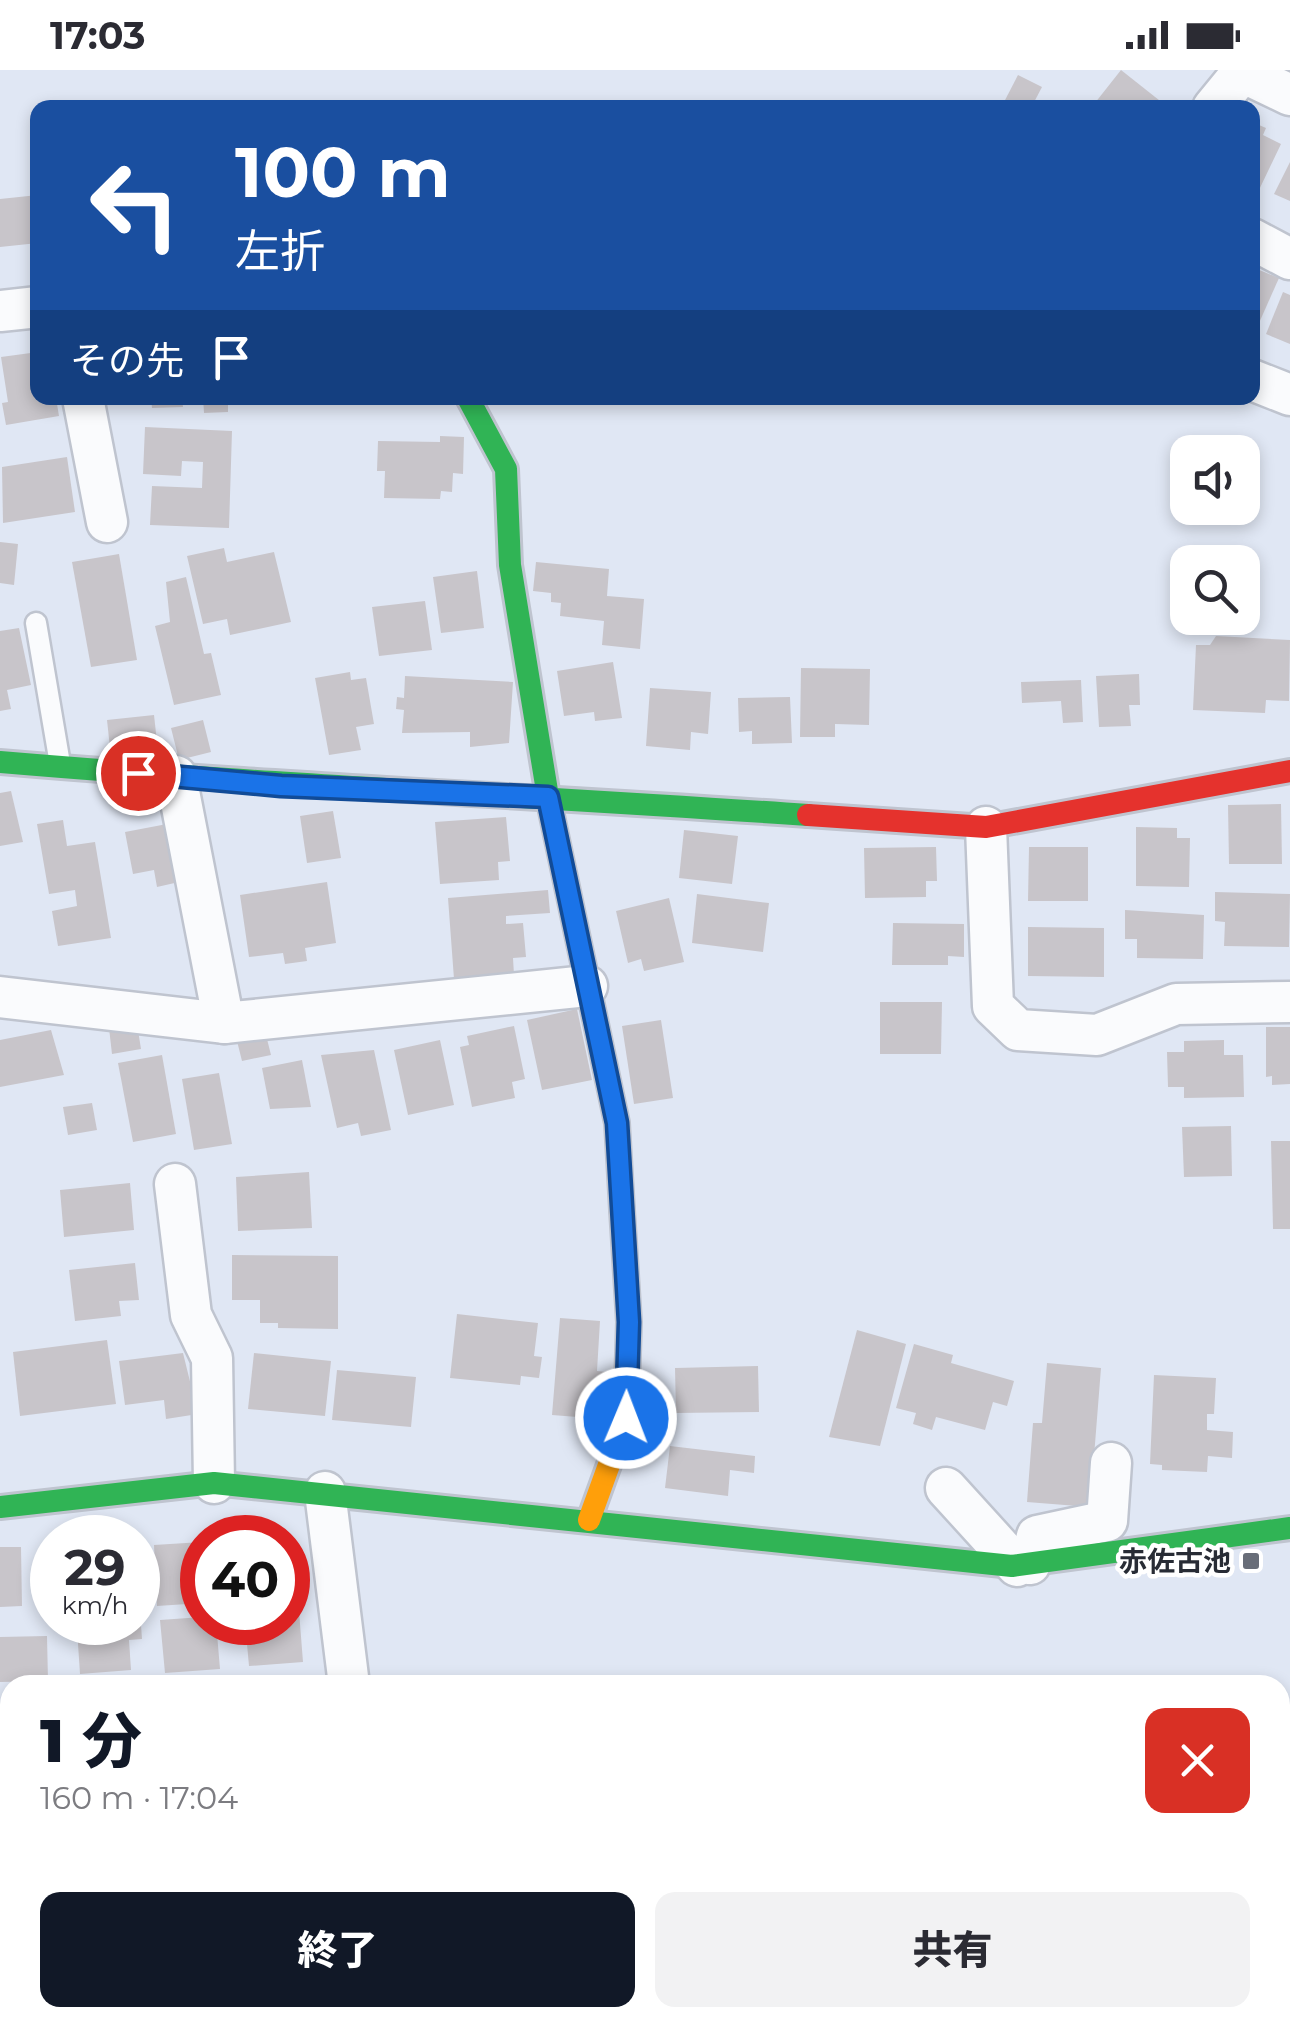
<!DOCTYPE html>
<html lang="ja">
<head>
<meta charset="utf-8">
<style>
  :root { --surface:#fff; --page:#f2f2f3; --text:#2b2b33; --muted:#7c7c81; --accent:#111827 }
  body { margin:0; font-family:Montserrat,"Noto Sans JP",sans-serif; background:var(--page); color:var(--text); height:100vh; display:flex; flex-direction:column; font-size:38px; white-space:nowrap }
  * { box-sizing:border-box; margin:0 }
  p { font-size:32px; color:var(--muted) }
  .icon { flex:none; width:55px; height:55px; fill:none; stroke:currentColor; stroke-width:2; stroke-linecap:round; stroke-linejoin:round }
  .map { position:relative; flex:1; overflow:hidden }
  .sheet { position:absolute; left:0px; top:1605px; width:1290px; height:352px; display:flex; flex-direction:column; background:var(--surface); border-radius:30px 30px 0 0; box-shadow:0 5px 15px #0003 }
  .sheet>* { flex:none }
  .guide { position:absolute; left:30px; top:30px; width:1230px; height:305px; border-radius:20px; box-shadow:0 5px 15px #0003; background:#1a4fa0; color:#fff; overflow:hidden }
  .fabs { position:absolute; left:1170px; top:365px; display:grid; gap:20px }
  .fabs a { display:grid; place-items:center; width:90px; height:90px; border-radius:20px; background:var(--surface); box-shadow:0 5px 15px #0003; font-size:50px }
  .speed { position:absolute; left:30px; top:1445px; display:flex; gap:20px; font-size:50px; font-weight:700; text-align:center }
  .speed>* { display:grid; place-content:center; width:130px; height:130px; border-radius:50%; background:var(--surface); box-shadow:0 5px 15px #0003; line-height:1 }
  .speed small { font-size:25px; font-weight:400 }
  .speed .limit { border:15px solid #d22; background:#fff; color:#111 }
  .pin { position:absolute; display:grid; place-items:center; width:85px; height:85px; color:#fff; margin:-42px; border:5px solid #fff; border-radius:50%; box-shadow:0 2px 10px #0007 }
  .me { position:absolute; width:110px; margin:-55px; rotate:1deg; stroke-linejoin:round; filter:drop-shadow(0 0 8px #0008) }
  .turn { display:flex; align-items:center; gap:35px; height:210px; padding:0 40px; font-size:45px }
  .turn .icon { width:130px; height:130px; stroke-width:2.5 }
  .turn b { display:block; font-size:70px; line-height:85px }
  .then { display:flex; align-items:center; height:95px; padding:0 40px; background:#0003; gap:20px; font-size:38px }
  .round { display:grid; place-items:center; flex:none; width:105px; height:105px; border-radius:20px; background:var(--page) }
  .overview { display:flex; align-items:center; justify-content:space-between; height:170px; padding:0 40px }
  h1 { font-size:60px; font-weight:800; line-height:75px; color:var(--accent) }
  .action { display:flex; gap:20px; margin-top:auto; padding:20px 40px }
  .action a { flex:1; height:115px; border-radius:20px; background:var(--accent); color:#fff; font-size:40px; font-weight:800; line-height:115px; text-align:center }
  .action a+a { background:var(--page); color:var(--text) }
  .status { display:flex; justify-content:space-between; align-items:center; height:70px; padding:0 50px; background:var(--surface); direction:ltr }
  .status svg { height:28px; fill:currentColor }
  .map>svg:first-child { display:block }
</style>
</head>
<body>
<div class="status"><b>17:03</b><svg viewBox="0 0 49 12"><path d="M0 12V9h3v3zM5 12V6h3v6zM10 12V3h3v9zM15 12V0h3v12zM26 1h20v11H26zM47 4h2v5h-2z"/></svg></div>
<div class="map">
<svg width="1290" height="1956" viewBox="0 0 1290 1956">
  <rect width="100%" height="100%" fill="#e0e7f4"/>
  <g fill="#c8c5ca">
    <path d="M 1121,0 L 1169,38 L 1091,38 Z"/>
    <path d="M 1018,5 L 1042,17 L 1031,38 L 1003,34 Z"/>
    <path d="M 1252,52 L 1266,58 L 1263,65 L 1281,74 L 1258,122 L 1252,119 Z"/>
    <path d="M 1290,92 L 1290,131 L 1274,124 Z"/>
    <path d="M 38,125 L 38,173 L 0,177 L 0,129 Z"/>
    <path d="M 1252,197 L 1279,208 L 1255,262 L 1252,261 Z"/>
    <path d="M 1283,222 L 1290,225 L 1290,274 L 1266,264 Z"/>
    <path d="M 38,282 L 38,328 L 56,328 L 59,346 L 6,355 L 2,333 L 8,332 L 1,287 Z"/>
    <path d="M 151,328 L 182,328 L 183,337 L 152,338 Z"/>
    <path d="M 203,328 L 228,328 L 228,342 L 204,343 Z"/>
    <path d="M 145,357 L 232,361 L 229,458 L 150,455 L 152,416 L 202,418 L 203,392 L 182,391 L 181,406 L 143,404 Z"/>
    <path d="M 440,366 L 464,367 L 463,404 L 453,403 L 452,422 L 441,421 L 440,429 L 384,428 L 385,401 L 377,401 L 378,371 L 440,372 Z"/>
    <path d="M 67,387 L 75,442 L 3,453 L 2,397 Z"/>
    <path d="M 0,472 L 18,474 L 14,515 L 0,513 Z"/>
    <path d="M 224,478 L 227,492 L 274,482 L 291,552 L 230,565 L 227,549 L 203,554 L 187,486 Z"/>
    <path d="M 119,484 L 137,590 L 91,597 L 72,492 Z"/>
    <path d="M 536,492 L 609,499 L 607,526 L 644,529 L 640,579 L 602,575 L 604,551 L 560,546 L 561,533 L 551,532 L 551,523 L 533,521 Z"/>
    <path d="M 477,501 L 484,558 L 441,563 L 433,507 Z"/>
    <path d="M 186,507 L 204,584 L 211,583 L 221,625 L 174,635 L 155,556 L 170,552 L 166,512 Z"/>
    <path d="M 425,531 L 432,580 L 379,586 L 372,537 Z"/>
    <path d="M 19,558 L 31,615 L 7,620 L 11,639 L 0,641 L 0,561 Z"/>
    <path d="M 1216,566 L 1290,570 L 1289,631 L 1266,630 L 1265,643 L 1193,640 L 1196,575 L 1210,575 Z"/>
    <path d="M 613,592 L 622,648 L 595,651 L 594,642 L 564,646 L 557,601 Z"/>
    <path d="M 801,598 L 870,599 L 869,655 L 835,654 L 835,667 L 800,667 Z"/>
    <path d="M 350,602 L 351,610 L 366,608 L 374,654 L 356,657 L 361,680 L 329,685 L 315,608 Z"/>
    <path d="M 1139,604 L 1140,635 L 1129,635 L 1131,656 L 1099,657 L 1096,606 Z"/>
    <path d="M 405,606 L 513,612 L 509,673 L 470,677 L 470,662 L 402,663 L 404,640 L 396,639 L 397,627 L 404,628 Z"/>
    <path d="M 1081,610 L 1083,652 L 1063,653 L 1061,631 L 1022,633 L 1021,612 Z"/>
    <path d="M 650,618 L 711,622 L 708,664 L 691,662 L 690,680 L 646,676 Z"/>
    <path d="M 790,627 L 792,673 L 752,674 L 752,661 L 739,662 L 738,628 Z"/>
    <path d="M 154,645 L 157,672 L 110,678 L 107,650 Z"/>
    <path d="M 203,650 L 211,682 L 179,690 L 171,658 Z"/>
    <path d="M 11,721 L 23,772 L 0,776 L 0,723 Z"/>
    <path d="M 1281,734 L 1282,794 L 1229,794 L 1228,735 Z"/>
    <path d="M 333,741 L 341,788 L 307,793 L 300,746 Z"/>
    <path d="M 506,747 L 510,791 L 498,792 L 499,810 L 440,814 L 435,752 Z"/>
    <path d="M 63,750 L 67,776 L 95,772 L 111,868 L 58,876 L 52,841 L 77,836 L 75,820 L 49,824 L 37,754 Z"/>
    <path d="M 167,754 L 179,812 L 157,817 L 154,800 L 133,804 L 125,762 Z"/>
    <path d="M 1136,757 L 1177,758 L 1177,768 L 1190,768 L 1189,817 L 1136,816 Z"/>
    <path d="M 684,760 L 738,766 L 732,814 L 679,808 Z"/>
    <path d="M 936,777 L 937,811 L 926,811 L 926,827 L 865,828 L 864,778 Z"/>
    <path d="M 1029,777 L 1088,777 L 1088,831 L 1028,831 Z"/>
    <path d="M 327,812 L 336,873 L 305,878 L 307,891 L 285,894 L 283,883 L 249,887 L 240,825 Z"/>
    <path d="M 548,820 L 550,843 L 506,846 L 506,854 L 523,853 L 526,887 L 513,888 L 514,905 L 454,909 L 448,828 Z"/>
    <path d="M 1215,822 L 1290,824 L 1289,877 L 1224,876 L 1225,852 L 1215,851 Z"/>
    <path d="M 697,824 L 769,833 L 763,882 L 692,873 Z"/>
    <path d="M 669,828 L 684,892 L 644,901 L 641,889 L 628,893 L 616,841 Z"/>
    <path d="M 1125,840 L 1204,845 L 1203,889 L 1137,888 L 1137,869 L 1125,869 Z"/>
    <path d="M 893,853 L 964,854 L 964,887 L 948,886 L 948,895 L 892,895 Z"/>
    <path d="M 1028,857 L 1104,858 L 1104,907 L 1028,906 Z"/>
    <path d="M 880,932 L 942,932 L 941,984 L 880,984 Z"/>
    <path d="M 577,939 L 592,1010 L 542,1020 L 527,950 Z"/>
    <path d="M 661,950 L 673,1028 L 634,1034 L 622,956 Z"/>
    <path d="M 137,954 L 141,979 L 112,984 L 109,958 Z"/>
    <path d="M 514,956 L 525,1009 L 512,1012 L 515,1028 L 472,1037 L 460,977 L 469,975 L 467,966 Z"/>
    <path d="M 1266,957 L 1290,957 L 1290,1014 L 1272,1015 L 1272,1006 L 1266,1007 Z"/>
    <path d="M 51,960 L 64,1005 L 0,1017 L 0,970 Z"/>
    <path d="M 265,961 L 271,985 L 242,991 L 236,967 Z"/>
    <path d="M 440,970 L 454,1035 L 408,1045 L 394,980 Z"/>
    <path d="M 1224,970 L 1224,985 L 1243,985 L 1244,1027 L 1184,1028 L 1184,1017 L 1168,1017 L 1167,982 L 1184,982 L 1184,971 Z"/>
    <path d="M 374,980 L 391,1060 L 361,1066 L 358,1053 L 337,1058 L 321,985 Z"/>
    <path d="M 162,985 L 176,1064 L 133,1072 L 118,993 Z"/>
    <path d="M 302,990 L 311,1037 L 270,1039 L 262,998 Z"/>
    <path d="M 219,1003 L 232,1074 L 194,1080 L 182,1009 Z"/>
    <path d="M 92,1033 L 97,1060 L 68,1065 L 63,1037 Z"/>
    <path d="M 1231,1056 L 1232,1106 L 1184,1107 L 1182,1057 Z"/>
    <path d="M 1271,1071 L 1290,1071 L 1290,1159 L 1273,1159 Z"/>
    <path d="M 309,1102 L 312,1158 L 238,1161 L 236,1107 Z"/>
    <path d="M 130,1113 L 134,1160 L 64,1167 L 60,1120 Z"/>
    <path d="M 232,1185 L 338,1186 L 338,1259 L 278,1258 L 278,1253 L 260,1253 L 260,1230 L 232,1230 Z"/>
    <path d="M 135,1193 L 139,1230 L 119,1231 L 121,1246 L 75,1251 L 69,1200 Z"/>
    <path d="M 457,1244 L 538,1253 L 534,1286 L 542,1287 L 539,1308 L 521,1306 L 520,1315 L 450,1308 Z"/>
    <path d="M 560,1248 L 600,1251 L 597,1301 L 607,1302 L 603,1349 L 552,1345 Z"/>
    <path d="M 857,1260 L 906,1274 L 880,1376 L 829,1367 Z"/>
    <path d="M 107,1270 L 116,1334 L 20,1346 L 13,1282 Z"/>
    <path d="M 914,1274 L 953,1285 L 951,1293 L 1014,1311 L 1007,1336 L 993,1332 L 985,1360 L 936,1347 L 932,1360 L 913,1354 L 916,1343 L 896,1338 Z"/>
    <path d="M 183,1283 L 198,1344 L 166,1349 L 164,1330 L 125,1335 L 119,1291 Z"/>
    <path d="M 254,1283 L 331,1291 L 325,1346 L 248,1339 Z"/>
    <path d="M 1047,1293 L 1101,1298 L 1090,1437 L 1027,1432 L 1033,1353 L 1042,1353 Z"/>
    <path d="M 758,1296 L 759,1342 L 676,1343 L 675,1298 Z"/>
    <path d="M 337,1300 L 416,1307 L 411,1357 L 332,1350 Z"/>
    <path d="M 1154,1305 L 1216,1308 L 1214,1344 L 1207,1344 L 1207,1360 L 1233,1362 L 1232,1388 L 1208,1386 L 1207,1402 L 1162,1400 L 1162,1395 L 1150,1394 Z"/>
    <path d="M 670,1376 L 755,1386 L 754,1403 L 730,1400 L 728,1426 L 665,1418 Z"/>
    <path d="M 266,1457 L 267,1468 L 234,1468 L 234,1458 Z"/>
    <path d="M 202,1472 L 202,1533 L 157,1536 L 154,1475 Z"/>
    <path d="M 0,1477 L 21,1477 L 22,1536 L 0,1537 Z"/>
    <path d="M 299,1541 L 303,1592 L 249,1596 L 245,1552 L 288,1552 L 288,1542 Z"/>
    <path d="M 202,1547 L 202,1552 L 216,1552 L 220,1599 L 165,1603 L 160,1550 Z"/>
    <path d="M 141,1555 L 142,1569 L 129,1570 L 131,1600 L 80,1604 L 77,1559 Z"/>
    <path d="M 47,1566 L 48,1611 L 0,1612 L 0,1567 Z"/>
    <path d="M 10,1780 L 10,1838 L 0,1838 L 0,1781 Z"/>
  </g>
  <g fill="none" stroke-linecap="round" stroke-linejoin="round">
    <g stroke="#bfc4cf" stroke-width="25">
      <path id="lane" d="M 36,553 L 60,694"/>
    </g>
    <g stroke="#bfc4cf" stroke-width="45">
      <g id="street">
        <path d="M 1242,2 L 1290,25"/>
        <path d="M 1213,38 L 1244,0"/>
        <path d="M 1252,169 L 1290,189"/>
        <path d="M 0,241 L 38,237"/>
        <path d="M 1252,310 L 1290,325"/>
        <path d="M 83,328 L 107,452"/>
        <path d="M 176,706 L 224,953"/>
        <path d="M 986,757 L 993,936 L 1018,960 L 1097,965 L 1176,934 L 1290,932"/>
        <path d="M 0,927 L 224,953 L 587,916"/>
        <path d="M 175,1114 L 191,1245 L 212,1288 L 214,1413"/>
        <path d="M 946,1418 L 1017,1496"/>
        <path d="M 325,1422 L 349,1615"/>
        <path d="M 1030,1494 L 1037,1466 L 1107,1451 L 1111,1393"/>
        <path d="M 0,1670 L 10,1669"/>
        <path d="M 435,1948 L 438,1956"/>
        <path d="M 263,1956 L 283,1948"/>
      </g>
    </g>
    <g stroke="#bfc4cf" stroke-width="28">
      <g id="fast">
        <path d="M 468,328 L 506,399 L 510,495 L 548,727 L 617,1053 L 622,1140"/>
        <path d="M 0,692 C 269,715 538,726 808,745"/>
        <path d="M 0,1437 L 214,1413 L 1012,1496 L 1290,1458"/>
      </g>
    </g>
    <g stroke="#bfc4cf" stroke-width="28">
      <path id="slow" d="M 589,1450 L 626,1348 L 629,1252 L 622,1140"/>
    </g>
    <g stroke="#bfc4cf" stroke-width="28">
      <path id="jam" d="M 808,745 L 986,757 L 1290,701"/>
    </g>
    <use href="#lane" stroke="#fafbfd" stroke-width="20"/>
    <use href="#street" stroke="#fafbfd" stroke-width="40"/>
    <use href="#fast" stroke="#30b455" stroke-width="22"/>
    <use href="#slow" stroke="#ff9f0a" stroke-width="22"/>
    <use href="#jam" stroke="#e5322d" stroke-width="22"/>
  </g>
  <g fill="none" stroke-linecap="round" stroke-linejoin="round">
    <g stroke="#114b97" stroke-width="25">
      <path id="route" d="M 138,703 L 281,716 L 548,727 L 617,1053 L 629,1252 L 626,1348"/>
    </g>
    <use href="#route" stroke="#1a73e8" stroke-width="18"/>
  </g>
  <rect fill="#686d78" stroke="#fff" stroke-width="4" x="1241" y="1481" width="20" height="20" rx="5"/>
  <g text-anchor="middle" dominant-baseline="central" stroke-width="9" stroke-linejoin="round" paint-order="stroke">
    <g font-size="28" font-weight="bold" fill="#282c35" stroke="#fff" text-anchor="end">
      <text x="1231" y="1491">赤佐古池</text>
    </g>
  </g>
</svg>
<div class="fabs">
<a><svg class="icon" aria-label="sound" viewBox="0 0 24 24"><path d="M4 9h4l5-4v14l-5-4H4zM17 9q2 3 0 6"/></svg></a>
<a><svg class="icon" aria-label="search" viewBox="0 0 24 24"><circle cx="10" cy="10" r="6"/><path d="M15 15l6 6"/></svg></a>
</div>
<div class="speed"><div>29<small>km/h</small></div><div class="limit">40</div></div>
<div class="pin" style="left:138px;top:703px;background:#d93025"><svg class="icon" aria-label="arrive" viewBox="0 0 24 24"><path d="M6 21V4h12l-3 4 3 4H6"/></svg></div>
<svg class="me" style="left:626px;top:1348px" viewBox="-20 -20 40 40"><circle r="17" fill="#1a73e8" stroke="#fff" stroke-width="3"/><path d="M0-11L8 9 0 5-8 9z" fill="#fff"/></svg>
<div class="guide">
<div class="turn"><svg class="icon" aria-label="left" viewBox="0 0 24 24"><path d="M17 20v-9H6M10 6l-5 5 5 5"/></svg><div><b>100 m</b>左折</div></div>
<div class="then">その先<svg class="icon" aria-label="arrive" viewBox="0 0 24 24"><path d="M6 21V4h12l-3 4 3 4H6"/></svg></div>
</div>
<section class="sheet">
<div class="overview"><div><h1>1 分</h1><p>160 m · 17:04</p></div><a class="round" style="background:#d93025;color:#fff"><svg class="icon" aria-label="close" viewBox="0 0 24 24"><path d="M6 6l12 12M18 6L6 18"/></svg></a></div>
<div class="action"><a>終了</a><a>共有</a></div>
</section>
</div>
</body>
</html>
